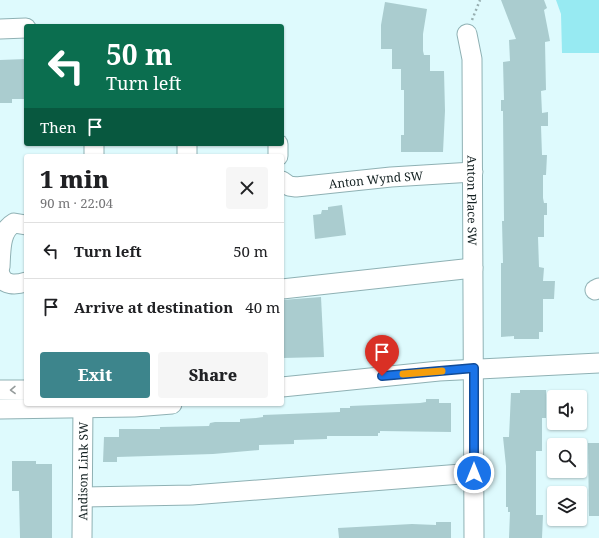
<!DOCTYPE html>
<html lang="en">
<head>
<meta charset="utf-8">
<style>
  :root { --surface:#fff; --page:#f6f6f6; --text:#202124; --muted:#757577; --line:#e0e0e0; --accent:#3d858c }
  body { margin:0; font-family:"Noto Serif",serif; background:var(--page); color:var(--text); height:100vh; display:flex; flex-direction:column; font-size:15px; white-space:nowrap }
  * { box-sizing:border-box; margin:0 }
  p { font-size:13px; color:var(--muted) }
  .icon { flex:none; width:22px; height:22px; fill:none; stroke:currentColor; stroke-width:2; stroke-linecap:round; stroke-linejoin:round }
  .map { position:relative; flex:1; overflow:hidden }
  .panel { position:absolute; left:24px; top:154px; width:260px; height:252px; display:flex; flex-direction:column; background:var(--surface); border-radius:4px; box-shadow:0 1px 3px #0004 }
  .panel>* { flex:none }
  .hud { position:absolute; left:24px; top:24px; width:260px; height:122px; border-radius:4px; box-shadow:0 1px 3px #0004; background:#0b6e4f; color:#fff; overflow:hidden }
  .fabs { position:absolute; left:547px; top:390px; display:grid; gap:8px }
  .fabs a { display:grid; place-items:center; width:40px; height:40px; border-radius:4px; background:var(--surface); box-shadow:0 1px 3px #0004; font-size:20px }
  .pin { position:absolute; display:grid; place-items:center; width:34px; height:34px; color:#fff; margin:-41px -17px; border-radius:50% 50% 50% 0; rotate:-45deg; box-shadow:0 0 4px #0007 }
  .pin .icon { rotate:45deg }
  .me { position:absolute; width:44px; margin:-22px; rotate:0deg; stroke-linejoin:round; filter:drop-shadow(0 0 3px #0008) }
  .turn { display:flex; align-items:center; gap:14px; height:84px; padding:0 16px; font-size:18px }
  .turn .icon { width:52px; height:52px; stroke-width:2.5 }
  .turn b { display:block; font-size:28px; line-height:34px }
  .then { display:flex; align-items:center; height:38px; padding:0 16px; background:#0003; gap:8px; font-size:15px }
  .round { display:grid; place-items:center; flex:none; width:42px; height:42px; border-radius:4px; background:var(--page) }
  .summary { display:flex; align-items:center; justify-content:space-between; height:68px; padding:0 16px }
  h1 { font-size:24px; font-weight:800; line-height:30px }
  .primary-button { display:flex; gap:8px; margin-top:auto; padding:8px 16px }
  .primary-button a { flex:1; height:46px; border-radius:4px; background:var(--accent); color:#fff; font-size:16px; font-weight:800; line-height:46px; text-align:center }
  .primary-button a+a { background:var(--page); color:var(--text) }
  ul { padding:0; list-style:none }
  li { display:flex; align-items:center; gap:12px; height:56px; padding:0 16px; border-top:1px solid var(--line) }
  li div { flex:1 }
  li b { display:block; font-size:15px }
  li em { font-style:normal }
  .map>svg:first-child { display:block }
</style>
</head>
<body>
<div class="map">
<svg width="599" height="538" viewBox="0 0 599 538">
  <rect width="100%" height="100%" fill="#defafd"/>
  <path fill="#97eaf2" d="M 556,0 L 599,0 L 599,53 L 562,53 L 561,14 Z"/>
  <g fill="#aacccf">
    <path d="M 501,0 L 544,0 L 547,8 L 544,10 L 550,41 L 545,42 L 546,90 L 541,91 L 542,113 L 548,112 L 548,126 L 541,126 L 542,155 L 547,155 L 546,175 L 543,175 L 543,198 L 544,203 L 547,203 L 547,215 L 544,215 L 544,237 L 538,237 L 539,267 L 544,268 L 543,281 L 555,281 L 554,299 L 543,299 L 543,332 L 539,332 L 539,339 L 514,339 L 514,336 L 501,337 L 501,263 L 503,263 L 502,221 L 504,221 L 503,111 L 501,111 L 501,100 L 504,100 L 503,62 L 510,61 L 509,40 L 516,39 Z"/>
    <path d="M 385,2 L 427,9 L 423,34 L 423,51 L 424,55 L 430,55 L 430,71 L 444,71 L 445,111 L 443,152 L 401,152 L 401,135 L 404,135 L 404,90 L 401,90 L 401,69 L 392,69 L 392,49 L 381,49 L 381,25 Z"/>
    <path d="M 26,59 L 26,99 L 12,99 L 12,103 L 0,103 L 0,60 Z"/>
    <path d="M 342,205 L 346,235 L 315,239 L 313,215 L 321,214 L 322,210 L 328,210 L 328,207 Z"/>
    <path d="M 321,297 L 324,357 L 283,358 L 282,300 Z"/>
    <path d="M 520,390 L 546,390 L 546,418 L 542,418 L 542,451 L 536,451 L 536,515 L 543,515 L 542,538 L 509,538 L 510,512 L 508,512 L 508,507 L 506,507 L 506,466 L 503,437 L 509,437 L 511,393 L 520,393 Z"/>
    <path d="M 426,399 L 439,399 L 439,403 L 451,403 L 451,432 L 380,431 L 380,433 L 378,433 L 378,436 L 327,436 L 327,439 L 294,440 L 294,444 L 259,445 L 259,450 L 213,454 L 117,457 L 117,462 L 103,462 L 104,437 L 119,437 L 119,429 L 160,429 L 160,427 L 209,426 L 210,423 L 215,422 L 240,422 L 240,419 L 256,418 L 263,417 L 263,415 L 340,412 L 340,408 L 350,408 L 350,406 L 420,403 L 426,402 Z"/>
    <path d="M 588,443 L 599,443 L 599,516 L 589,516 Z"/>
    <path d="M 12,461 L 36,461 L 36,464 L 52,464 L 52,538 L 20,538 L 19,491 L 12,491 Z"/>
    <path d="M 436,522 L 451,522 L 451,538 L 339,538 L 338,528 L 412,524 L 436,525 Z"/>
  </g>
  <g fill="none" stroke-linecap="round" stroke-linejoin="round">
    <g stroke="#8fb1b4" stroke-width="21">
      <g id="minor">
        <path d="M 0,29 L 26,28"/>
        <path id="s1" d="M 467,34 L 472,59 L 474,538"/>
        <path d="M 187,144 L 187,156"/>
        <path d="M 278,144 L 278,156"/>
        <path d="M 94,156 L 94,144"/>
        <path id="s2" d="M 282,181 L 289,186 L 296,187 L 391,177 L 473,172"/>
        <path d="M 0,267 C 1,249 0,231 14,223 L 26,225"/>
        <path d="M 0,274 C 3,286 16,285 26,282"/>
        <path d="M 282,289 L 473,268"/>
        <path d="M 595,290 L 599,288"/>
        <path d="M 282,387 L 439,371 L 599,363"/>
        <path d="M 0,390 L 26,390"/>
        <path d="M 0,409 L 134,407 L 172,404"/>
        <path d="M 83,497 L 192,495 L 474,473"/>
        <path id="s3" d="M 82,538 L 83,404"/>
      </g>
    </g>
    <path stroke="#97aeb0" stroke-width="2.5" stroke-dasharray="2 3" stroke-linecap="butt" d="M 472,20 L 480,0"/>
    <use href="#minor" stroke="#fff" stroke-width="19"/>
  </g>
  <defs><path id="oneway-chevron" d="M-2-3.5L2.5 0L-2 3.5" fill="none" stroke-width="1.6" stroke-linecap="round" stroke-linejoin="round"/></defs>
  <use stroke="#959b9b" href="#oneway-chevron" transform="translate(13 390) rotate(179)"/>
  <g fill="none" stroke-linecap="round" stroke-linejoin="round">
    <g stroke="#114b97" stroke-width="10">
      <path id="route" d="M 382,376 L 474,368 L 474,473"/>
    </g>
    <use href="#route" stroke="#1a73e8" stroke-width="7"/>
    <path stroke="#f59e0b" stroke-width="7" d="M 403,374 L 442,371"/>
  </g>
  <g text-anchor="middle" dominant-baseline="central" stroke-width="3" stroke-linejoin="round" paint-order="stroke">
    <g font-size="12" fill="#132021" stroke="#fff">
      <text stroke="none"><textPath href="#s2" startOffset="96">Anton Wynd SW</textPath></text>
      <text stroke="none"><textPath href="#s1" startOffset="167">Anton Place SW</textPath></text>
      <text stroke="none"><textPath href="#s3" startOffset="67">Andison Link SW</textPath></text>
    </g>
  </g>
</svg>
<div class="fabs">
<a><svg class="icon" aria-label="sound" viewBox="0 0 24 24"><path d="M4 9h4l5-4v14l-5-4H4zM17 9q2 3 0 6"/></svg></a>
<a><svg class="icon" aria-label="search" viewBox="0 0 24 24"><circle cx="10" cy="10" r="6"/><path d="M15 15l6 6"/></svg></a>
<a><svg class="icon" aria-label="layers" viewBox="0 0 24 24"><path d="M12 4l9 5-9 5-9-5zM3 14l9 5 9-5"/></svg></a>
</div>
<div class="pin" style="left:382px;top:376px;background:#d93025"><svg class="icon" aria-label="arrive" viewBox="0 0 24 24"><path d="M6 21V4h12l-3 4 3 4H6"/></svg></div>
<svg class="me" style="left:474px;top:473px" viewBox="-20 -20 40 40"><circle r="17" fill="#1a73e8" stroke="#fff" stroke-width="3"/><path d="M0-11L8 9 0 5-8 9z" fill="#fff"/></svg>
<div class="hud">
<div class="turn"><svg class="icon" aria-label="left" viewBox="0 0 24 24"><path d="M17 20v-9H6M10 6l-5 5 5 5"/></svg><div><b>50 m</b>Turn left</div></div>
<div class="then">Then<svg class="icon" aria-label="arrive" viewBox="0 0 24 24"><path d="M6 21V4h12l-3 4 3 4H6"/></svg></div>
</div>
<section class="panel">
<div class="summary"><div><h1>1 min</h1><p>90 m · 22:04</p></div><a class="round"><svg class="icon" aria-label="close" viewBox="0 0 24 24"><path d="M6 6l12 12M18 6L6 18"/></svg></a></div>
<ul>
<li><svg class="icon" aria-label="left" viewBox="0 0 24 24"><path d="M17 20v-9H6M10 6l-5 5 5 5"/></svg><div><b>Turn left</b></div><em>50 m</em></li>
<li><svg class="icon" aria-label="arrive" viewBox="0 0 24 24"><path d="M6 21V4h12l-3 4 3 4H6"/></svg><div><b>Arrive at destination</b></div><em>40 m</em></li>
</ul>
<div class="primary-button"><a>Exit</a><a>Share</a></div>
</section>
</div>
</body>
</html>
